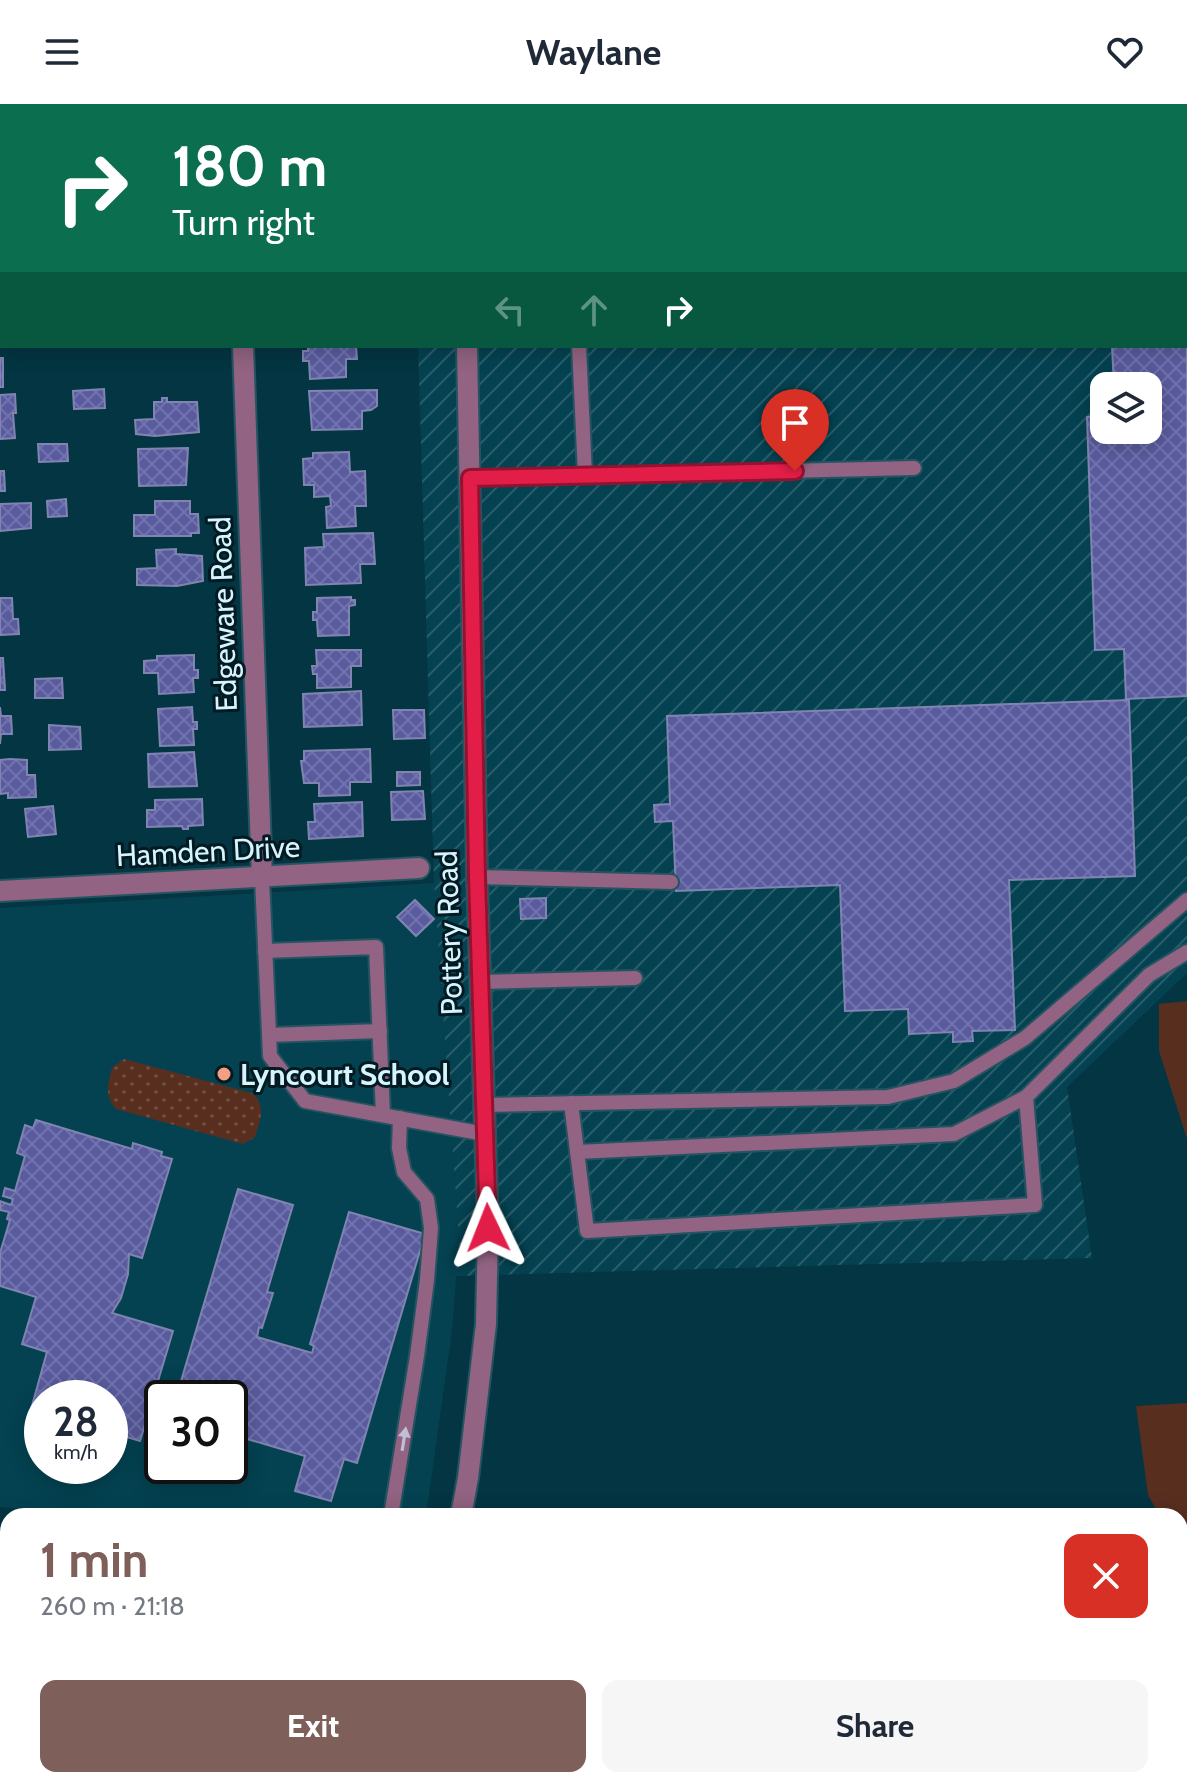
<!DOCTYPE html>
<html lang="en">
<head>
<meta charset="utf-8">
<style>
  :root { --surface:#fff; --page:#f6f6f7; --text:#1f2937; --muted:#747a83; --accent:#7e5f59 }
  body { margin:0; font-family:Cabin,sans-serif; background:var(--page); color:var(--text); height:100vh; display:flex; flex-direction:column; font-size:30px; white-space:nowrap }
  * { box-sizing:border-box; margin:0 }
  p { font-size:26px; color:var(--muted) }
  .icon { flex:none; width:44px; height:44px; fill:none; stroke:currentColor; stroke-width:2; stroke-linecap:round; stroke-linejoin:round }
  .map { position:relative; flex:1; overflow:hidden }
  .side { position:absolute; left:0px; top:1404px; width:1188px; height:280px; display:flex; flex-direction:column; background:var(--surface); border-radius:24px 24px 0 0; box-shadow:0 4px 20px #0003 }
  .side>* { flex:none }
  .guide { position:absolute; left:0px; top:0px; width:1188px; height:244px; box-shadow:0 4px 20px #0003; background:#0b6e4f; color:#fff; overflow:hidden }
  .tools { position:absolute; left:1090px; top:268px; display:grid; gap:16px }
  .tools a { display:grid; place-items:center; width:72px; height:72px; border-radius:16px; background:var(--surface); box-shadow:0 4px 20px #0003; font-size:40px }
  .speed { position:absolute; left:24px; top:1276px; display:flex; gap:16px; font-size:40px; font-weight:700; text-align:center }
  .speed>* { display:grid; place-content:center; width:104px; height:104px; border-radius:50%; background:var(--surface); box-shadow:0 4px 20px #0003; line-height:1 }
  .speed small { font-size:20px; font-weight:400 }
  .speed .limit { border:4px solid #111; border-radius:12px; background:#fff; color:#111 }
  .pin { position:absolute; display:grid; place-items:center; width:68px; height:68px; color:#fff; margin:-82px -34px; border-radius:50% 50% 50% 0; rotate:-45deg; box-shadow:0 0 8px #0007 }
  .pin .icon { rotate:45deg }
  .me { position:absolute; width:88px; margin:-44px; rotate:358deg; stroke-linejoin:round; filter:drop-shadow(0 0 6px #0008) }
  .turn { display:flex; align-items:center; gap:28px; height:168px; padding:0 40px; font-size:36px }
  .turn .icon { width:104px; height:104px; stroke-width:2.5 }
  .turn b { display:block; font-size:56px; line-height:68px }
  .lanes { display:flex; align-items:center; height:76px; padding:0 40px; background:#0003; justify-content:center; gap:40px; direction:ltr }
  .lanes .off { opacity:.35 }
  .round { display:grid; place-items:center; flex:none; width:84px; height:84px; border-radius:16px; background:var(--page) }
  .summary { display:flex; align-items:center; justify-content:space-between; height:136px; padding:0 40px }
  h1 { font-size:48px; font-weight:700; line-height:60px; color:var(--accent) }
  .button { display:flex; gap:16px; margin-top:auto; padding:16px 40px }
  .button a { flex:1; height:92px; border-radius:16px; background:var(--accent); color:#fff; font-size:32px; font-weight:700; line-height:92px; text-align:center }
  .button a+a { background:var(--page); color:var(--text) }
  header { display:flex; justify-content:space-between; align-items:center; height:104px; padding:0 40px; background:var(--surface); font-size:36px; font-weight:700 }
  .map>svg:first-child { display:block }
</style>
</head>
<body>
<header><svg class="icon" aria-label="menu" viewBox="0 0 24 24"><path d="M4 6h16M4 12h16M4 18h16"/></svg>Waylane<svg class="icon" aria-label="heart" viewBox="0 0 24 24"><path d="M12 20l-8-8c-3-5 5-10 8-4 3-6 11-1 8 4z"/></svg></header>
<div class="map">
<svg width="1187" height="1684" viewBox="0 0 1187 1684">
  <defs>
    <pattern id="industrial-furrows" width="10" height="10" patternUnits="userSpaceOnUse" patternTransform="scale(2)"><rect width="10" height="10" fill="#044251"/><path d="M-1 1l2-2M0 10L10 0M9 11l2-2" fill="none" stroke="#285e6b"/></pattern>
    <pattern id="green-dots" width="8" height="8" patternUnits="userSpaceOnUse" patternTransform="scale(2)"><rect width="8" height="8" fill="#582e1f"/><path d="M2 2h.1M6 6h.1" fill="none" stroke="#6f4d41" stroke-width="1.8" stroke-linecap="round"/></pattern>
    <pattern id="building-cross-hatch" width="8" height="8" patternUnits="userSpaceOnUse" patternTransform="scale(2)"><rect width="8" height="8" fill="#595b9e"/><path d="M0 0l8 8M0 8l8-8" fill="none" stroke="#7073ad"/></pattern>
  </defs>
  <rect width="100%" height="100%" fill="#033542"/>
  <g fill="#044251" fill-rule="evenodd">
    <path d="M 434,779 L 459,1137 L 452,1227 L 426,1412 L 78,1412 L 0,1403 L 0,804 ZM 42,1294 L 110,1294 L 110,1362 L 42,1362 ZM 162,1294 L 230,1294 L 230,1362 L 162,1362 Z"/>
    <path d="M 0,1491 L 8,1492 L 8,1676 L 555,1676 L 574,1684 L 0,1684 Z"/>
    <path d="M 1180,1499 L 1187,1504 L 1187,1684 L 773,1684 L 759,1676 L 1180,1676 Z"/>
  </g>
  <path fill="url(#industrial-furrows)" fill-rule="evenodd" d="M 409,0 L 1187,0 L 1187,869 L 1067,983 L 1092,1154 L 456,1172 L 459,1137 L 434,779 L 418,242 L 1186,242 L 1186,2 ZM 1104,282 L 1148,282 L 1148,326 L 1104,326 Z"/>
  <path fill="url(#green-dots)" d="M 124,955 L 252,989 C 267,1002 260,1017 255,1033 L 243,1040 L 116,1005 C 104,991 108,980 112,964 Z"/>
  <g fill="#582e1f">
    <path d="M 1187,897 L 1187,1035 L 1159,947 L 1159,900 Z"/>
    <path d="M 1187,1299 L 1187,1460 L 1180,1448 L 1180,1412 L 1160,1412 L 1148,1391 L 1136,1302 Z"/>
  </g>
  <g fill="url(#building-cross-hatch)" stroke="#8084b1" stroke-width="2">
    <rect x="2" y="0" width="31" height="2"/>
    <path d="M 121,0 L 181,0 L 182,2 L 121,2 Z"/>
    <rect x="287" y="0" width="63" height="2"/>
    <path d="M 1104,0 L 1187,0 L 1187,592 L 1126,595 L 1124,545 L 1095,546 L 1087,313 L 1104,312 L 1104,326 L 1148,326 L 1148,282 L 1114,282 L 1112,242 L 1186,242 L 1186,2 Z"/>
    <path d="M 0,136 L 2,137 L 0,170 Z"/>
    <path d="M 308,242 L 356,242 L 357,255 L 346,255 L 346,273 L 310,275 L 309,257 L 303,257 L 303,247 L 308,247 Z"/>
    <rect x="0" y="254" width="3" height="29"/>
    <path d="M 104,285 L 105,304 L 74,305 L 73,287 Z"/>
    <path d="M 377,286 L 377,302 L 371,306 L 362,307 L 362,325 L 312,326 L 309,287 Z"/>
    <path d="M 15,290 L 16,309 L 13,309 L 15,334 L 0,335 L 0,291 Z"/>
    <path d="M 162,294 L 167,294 L 167,298 L 197,298 L 199,328 L 155,332 L 136,330 L 135,316 L 154,315 L 154,298 L 162,298 Z"/>
    <path d="M 38,340 L 67,340 L 68,357 L 39,358 Z"/>
    <path d="M 188,344 L 186,381 L 139,382 L 138,345 Z"/>
    <path d="M 349,348 L 350,368 L 365,367 L 366,402 L 355,402 L 356,422 L 327,424 L 326,403 L 331,402 L 330,392 L 314,393 L 314,381 L 304,381 L 303,355 L 313,354 L 313,349 Z"/>
    <path d="M 0,367 L 4,367 L 5,387 L 0,387 Z"/>
    <path d="M 66,395 L 67,412 L 48,413 L 47,397 Z"/>
    <path d="M 155,397 L 190,397 L 190,410 L 198,410 L 199,429 L 191,429 L 191,432 L 134,432 L 134,411 L 155,411 Z"/>
    <path d="M 31,399 L 31,424 L 0,427 L 0,400 Z"/>
    <path d="M 373,429 L 375,460 L 360,460 L 361,479 L 306,481 L 305,444 L 324,443 L 323,430 Z"/>
    <path d="M 176,445 L 176,450 L 202,452 L 203,477 L 177,482 L 137,481 L 137,465 L 157,464 L 156,446 Z"/>
    <path d="M 351,493 L 351,496 L 355,496 L 355,501 L 349,502 L 349,531 L 318,532 L 317,516 L 313,516 L 313,508 L 317,508 L 317,494 Z"/>
    <path d="M 0,494 L 12,494 L 13,515 L 18,515 L 19,530 L 0,531 Z"/>
    <path d="M 316,546 L 361,546 L 361,562 L 351,562 L 351,583 L 317,584 L 317,570 L 313,570 L 312,562 L 317,562 Z"/>
    <path d="M 194,551 L 194,566 L 198,566 L 198,574 L 193,574 L 194,588 L 159,590 L 158,569 L 144,569 L 144,557 L 157,556 L 157,552 Z"/>
    <path d="M 0,554 L 3,554 L 5,586 L 0,586 Z"/>
    <path d="M 62,574 L 63,594 L 35,594 L 35,575 Z"/>
    <path d="M 361,587 L 362,621 L 304,623 L 303,590 Z"/>
    <path d="M 1129,596 L 1135,772 L 1009,776 L 1015,926 L 972,927 L 973,937 L 953,938 L 953,928 L 909,930 L 908,905 L 845,907 L 840,781 L 676,787 L 673,717 L 655,718 L 654,701 L 670,700 L 667,612 Z"/>
    <path d="M 0,603 L 1,612 L 11,612 L 12,630 L 1,630 L 0,640 Z"/>
    <path d="M 192,603 L 193,618 L 197,618 L 197,625 L 193,625 L 194,641 L 160,642 L 158,605 Z"/>
    <path d="M 393,606 L 424,606 L 425,634 L 394,635 Z"/>
    <path d="M 49,621 L 80,623 L 81,645 L 49,646 Z"/>
    <path d="M 370,645 L 371,678 L 350,678 L 350,691 L 319,692 L 319,679 L 304,679 L 301,657 L 304,657 L 304,647 Z"/>
    <path d="M 194,648 L 197,682 L 149,683 L 148,650 Z"/>
    <path d="M 10,655 L 27,656 L 27,671 L 35,671 L 36,693 L 8,694 L 8,689 L 0,690 L 0,656 Z"/>
    <path d="M 397,668 L 420,668 L 420,681 L 397,682 Z"/>
    <path d="M 423,687 L 425,715 L 392,716 L 391,688 Z"/>
    <path d="M 202,695 L 203,721 L 188,722 L 188,725 L 183,725 L 182,722 L 147,723 L 147,706 L 155,706 L 155,696 Z"/>
    <path d="M 362,698 L 363,732 L 309,735 L 308,718 L 315,718 L 314,700 Z"/>
    <path d="M 53,702 L 56,730 L 28,733 L 25,705 Z"/>
    <path d="M 546,794 L 546,814 L 521,815 L 520,795 Z"/>
    <path d="M 415,796 L 434,815 L 416,832 L 397,813 Z"/>
    <path d="M 36,1016 L 132,1045 L 133,1039 L 162,1048 L 161,1052 L 172,1055 L 142,1154 L 129,1150 L 128,1170 L 121,1194 L 112,1209 L 173,1227 L 140,1337 L 110,1328 L 110,1294 L 42,1294 L 42,1308 L 31,1305 L 47,1248 L 22,1240 L 36,1193 L 0,1182 L 0,1149 L 10,1116 L 7,1115 L 9,1108 L 0,1106 L 0,1097 L 11,1101 L 13,1095 L 3,1092 L 5,1084 L 15,1087 L 25,1052 L 17,1049 L 25,1021 L 33,1024 Z"/>
    <path d="M 238,1085 L 293,1101 L 267,1188 L 273,1189 L 262,1224 L 259,1223 L 257,1233 L 312,1249 L 314,1242 L 310,1240 L 349,1108 L 425,1130 L 357,1359 L 344,1355 L 331,1397 L 295,1387 L 305,1352 L 230,1330 L 230,1294 L 176,1294 Z"/>
    <path d="M 1187,1622 L 1187,1684 L 981,1684 L 981,1676 L 1180,1676 L 1180,1623 Z"/>
    <path d="M 234,1676 L 270,1676 L 266,1684 L 230,1684 Z"/>
    <path d="M 392,1676 L 437,1676 L 433,1684 L 388,1684 Z"/>
  </g>
  <g fill="none" stroke-linecap="round" stroke-linejoin="round">
    <g stroke="#255460" stroke-width="18">
      <g id="lane">
        <path d="M 502,0 L 502,2"/>
        <path d="M 579,242 L 585,371"/>
        <path d="M 470,374 L 914,364"/>
        <path d="M 477,773 L 671,778"/>
        <path d="M 262,775 L 270,952 L 305,997 L 485,1030"/>
        <path d="M 265,847 L 376,843 L 383,1011"/>
        <path d="M 480,878 L 635,874"/>
        <path d="M 269,931 L 380,927"/>
        <path d="M 571,999 L 587,1127 L 1035,1101 L 1026,993 L 1149,871 L 1187,848"/>
        <path d="M 484,1001 L 888,993 L 954,977 L 1025,934 L 1187,796"/>
        <path d="M 577,1048 L 954,1030 L 1026,993"/>
        <path d="M 391,1412 L 417,1252 L 427,1176 L 431,1124 L 427,1095 L 404,1068 L 399,1044 L 400,1014"/>
        <path d="M 0,1540 L 8,1542"/>
        <path d="M 1180,1575 L 1187,1575"/>
        <path d="M 0,1618 L 8,1620"/>
        <path d="M 828,1684 L 833,1676"/>
        <path d="M 912,1684 L 916,1676"/>
      </g>
    </g>
    <g stroke="#255460" stroke-width="24">
      <g id="street">
        <path d="M 234,0 L 234,2"/>
        <path d="M 463,0 L 463,2"/>
        <path d="M 243,242 L 262,775"/>
        <path d="M 0,787 L 419,764"/>
        <path d="M 461,1412 L 468,1374 L 486,1220 L 488,1124 L 477,773 L 467,242"/>
        <path d="M 24,1684 L 26,1676"/>
        <path d="M 498,1684 L 501,1676"/>
      </g>
    </g>
    <g stroke="#255460" stroke-width="24">
      <g id="primary">
        <path d="M 0,1449 L 8,1450"/>
        <path d="M 648,1676 L 667,1684"/>
      </g>
    </g>
    <use href="#lane" stroke="#926382" stroke-width="14"/>
    <use href="#street" stroke="#926382" stroke-width="20"/>
    <use href="#primary" stroke="#f594d5" stroke-width="20"/>
  </g>
  <defs><path id="oneway-solid" d="M-6-.8H1V-3.2L6.5 0L1 3.2V.8H-6Z" transform="scale(2)"/></defs>
  <use fill="#bec1d3" href="#oneway-solid" transform="translate(404 1335) rotate(-81)"/>
  <g fill="none" stroke-linecap="round" stroke-linejoin="round">
    <g stroke="#92132f" stroke-width="20">
      <path id="route" d="M 488,1124 L 477,773 L 470,374 L 795,367"/>
    </g>
    <use href="#route" stroke="#e11d48" stroke-width="14"/>
  </g>
  <circle fill="#f3a082" stroke="#031a22" stroke-width="3" cx="224" cy="970" r="8"/>
  <g text-anchor="middle" dominant-baseline="central" stroke-width="6" stroke-linejoin="round" paint-order="stroke">
    <g font-size="30" fill="#d6f4fe" stroke="#031a22">
      <text transform="translate(223 510) rotate(-92)">Edgeware Road</text>
      <text transform="translate(208 747) rotate(-3)">Hamden Drive</text>
      <text transform="translate(449 829) rotate(-92)">Pottery Road</text>
    </g>
    <g font-size="30" font-weight="bold" fill="#d6f4fe" stroke="#031a22" text-anchor="start">
      <text x="240" y="970">Lyncourt School</text>
    </g>
  </g>
</svg>
<div class="tools">
<a><svg class="icon" aria-label="layers" viewBox="0 0 24 24"><path d="M12 4l9 5-9 5-9-5zM3 14l9 5 9-5"/></svg></a>
</div>
<div class="speed"><div>28<small>km/h</small></div><div class="limit">30</div></div>
<div class="pin" style="left:795px;top:367px;background:#d93025"><svg class="icon" aria-label="arrive" viewBox="0 0 24 24"><path d="M6 21V4h12l-3 4 3 4H6"/></svg></div>
<svg class="me" style="left:488px;top:1124px" viewBox="-20 -20 40 40"><path d="M0-17L14 15 0 8-14 15z" fill="#e11d48" stroke="#fff" stroke-width="4"/></svg>
<div class="guide">
<div class="turn"><svg class="icon" aria-label="right" viewBox="0 0 24 24"><path d="M7 20v-9h11M14 6l5 5-5 5"/></svg><div><b>180 m</b>Turn right</div></div>
<div class="lanes"><svg class="icon off" aria-label="left" viewBox="0 0 24 24"><path d="M17 20v-9H6M10 6l-5 5 5 5"/></svg><svg class="icon off" aria-label="ahead" viewBox="0 0 24 24"><path d="M12 20V5M6 11l6-6 6 6"/></svg><svg class="icon" aria-label="right" viewBox="0 0 24 24"><path d="M7 20v-9h11M14 6l5 5-5 5"/></svg></div>
</div>
<section class="side">
<div class="summary"><div><h1>1 min</h1><p>260 m · 21:18</p></div><a class="round" style="background:#d93025;color:#fff"><svg class="icon" aria-label="close" viewBox="0 0 24 24"><path d="M6 6l12 12M18 6L6 18"/></svg></a></div>
<div class="button"><a>Exit</a><a>Share</a></div>
</section>
</div>
</body>
</html>
